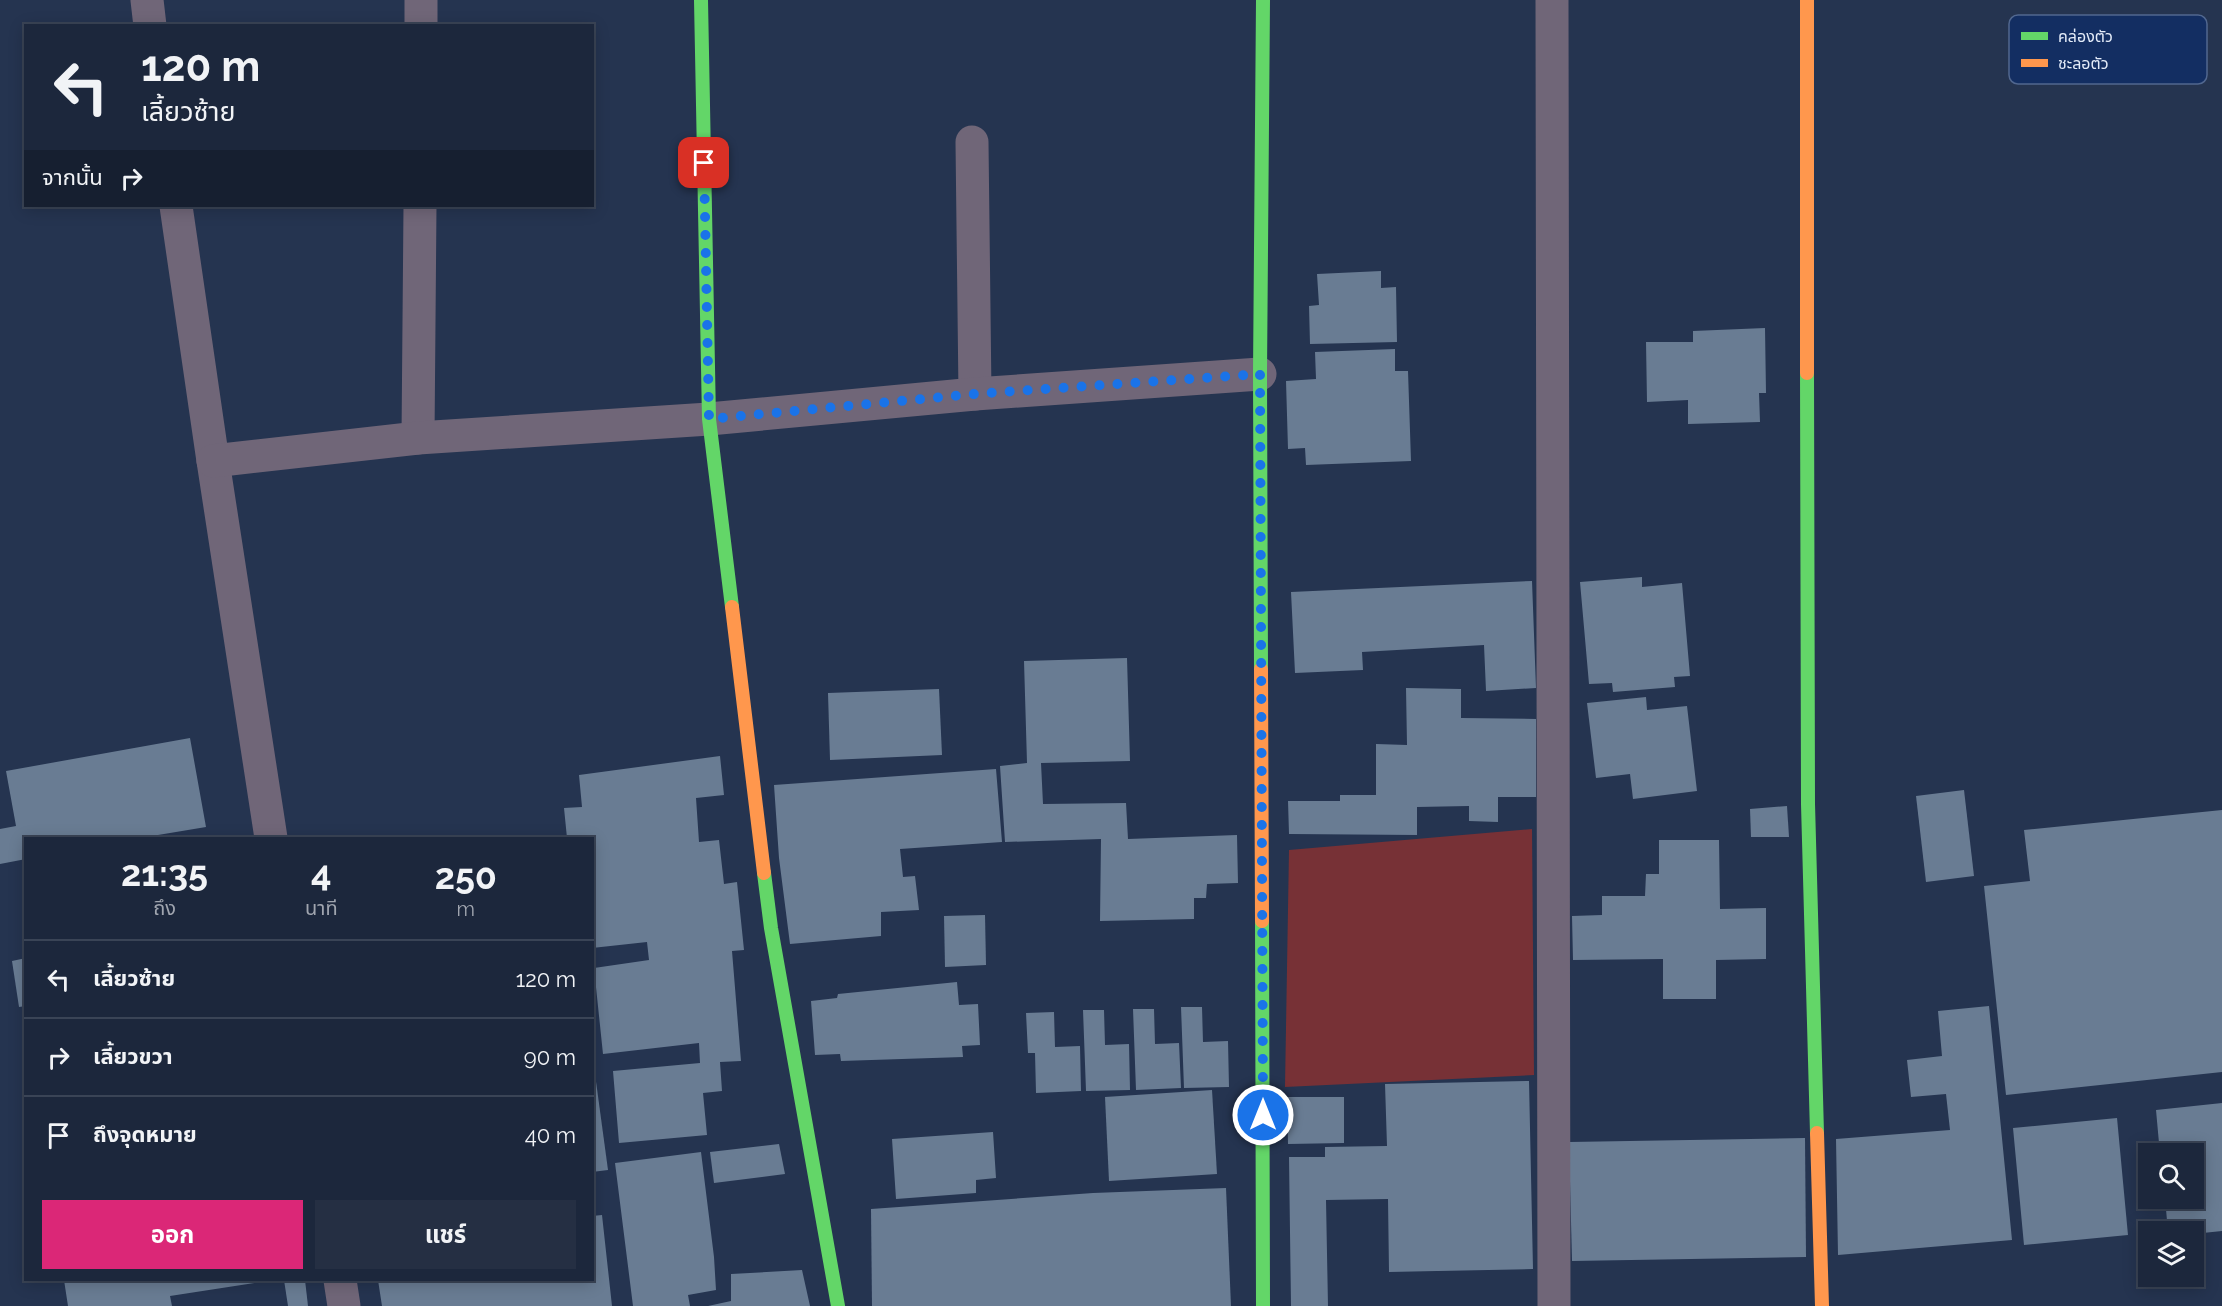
<!DOCTYPE html>
<html lang="th">
<head>
<meta charset="utf-8">
<style>
  :root { --surface:#1c273c; --page:#252f43; --text:#f1f3f6; --muted:#a0a5af; --line:#3a4456; --accent:#db2777 }
  body { margin:0; font-family:Raleway,"Noto Sans Thai",sans-serif; background:var(--page); color:var(--text); height:100vh; display:flex; flex-direction:column; font-size:22px; white-space:nowrap }
  * { box-sizing:border-box; margin:0 }
  p { font-size:20px; color:var(--muted) }
  .icon { flex:none; width:33px; height:33px; fill:none; stroke:currentColor; stroke-width:2; stroke-linecap:round; stroke-linejoin:round }
  .map { position:relative; flex:1; overflow:hidden }
  .details { position:absolute; left:24px; top:837px; width:570px; height:444px; display:flex; flex-direction:column; background:var(--surface); border-radius:0px; box-shadow:0 3px 15px #0003,0 0 0 2px var(--line) }
  .details>* { flex:none }
  .guide { position:absolute; left:24px; top:24px; width:570px; height:183px; border-radius:0px; box-shadow:0 3px 15px #0003,0 0 0 2px var(--line); background:#1c273c; color:var(--text); overflow:hidden }
  .buttons { position:absolute; left:2138px; top:1143px; display:grid; gap:12px }
  .buttons a { display:grid; place-items:center; width:66px; height:66px; border-radius:0px; background:var(--surface); box-shadow:0 3px 15px #0003,0 0 0 2px var(--line); font-size:30px }
  .pin { position:absolute; display:grid; place-items:center; width:51px; height:51px; color:#fff; margin:-26px; border-radius:12px; box-shadow:0 3px 9px #0006 }
  .me { position:absolute; width:66px; margin:-33px; rotate:0deg; stroke-linejoin:round; filter:drop-shadow(0 0 4px #0008) }
  .turn { display:flex; align-items:center; gap:21px; height:126px; padding:0 18px; font-size:27px }
  .turn .icon { width:78px; height:78px; stroke-width:2.5 }
  .turn b { display:block; font-size:42px; line-height:51px }
  .then { display:flex; align-items:center; height:57px; padding:0 18px; background:#0003; gap:12px; font-size:22px }
  .eta { display:flex; justify-content:space-evenly; align-items:center; height:102px; text-align:center }
  .eta b { font-size:36px; font-weight:700; line-height:42px }
  .primary-button { display:flex; gap:12px; margin-top:auto; padding:12px 18px }
  .primary-button a { flex:1; height:69px; border-radius:0px; background:var(--accent); color:#fff; font-size:24px; font-weight:700; line-height:69px; text-align:center }
  .primary-button a+a { background:var(--page); color:var(--text) }
  ul { padding:0; list-style:none }
  li { display:flex; align-items:center; gap:18px; height:78px; padding:0 18px; border-top:2px solid var(--line) }
  li div { flex:1 }
  li b { display:block; font-size:22px }
  li em { font-style:normal }
  .map>svg:first-child { display:block }
</style>
</head>
<body>
<div class="map">
<svg width="2222" height="1306" viewBox="0 0 2222 1306">
  <rect width="100%" height="100%" fill="#253450"/>
  <path fill="#773136" d="M 1532,829 L 1534,1075 L 1285,1087 L 1289,850 Z"/>
  <g fill="#697c93">
    <path d="M 1381,271 L 1381,288 L 1396,287 L 1397,342 L 1310,344 L 1309,306 L 1319,305 L 1317,274 Z"/>
    <path d="M 1765,328 L 1766,393 L 1759,393 L 1760,422 L 1688,424 L 1688,400 L 1647,402 L 1646,342 L 1693,342 L 1693,331 Z"/>
    <path d="M 1395,349 L 1395,371 L 1408,371 L 1411,461 L 1306,465 L 1305,448 L 1288,449 L 1286,381 L 1316,379 L 1315,352 Z"/>
    <path d="M 1642,577 L 1642,587 L 1682,583 L 1690,676 L 1674,677 L 1675,687 L 1613,692 L 1612,683 L 1589,684 L 1580,582 Z"/>
    <path d="M 1532,581 L 1536,688 L 1486,691 L 1484,645 L 1362,652 L 1363,670 L 1295,673 L 1291,592 Z"/>
    <path d="M 1127,658 L 1130,761 L 1041,763 L 1043,804 L 1126,803 L 1128,839 L 1237,835 L 1238,883 L 1207,884 L 1206,898 L 1194,898 L 1194,919 L 1100,921 L 1101,839 L 1005,842 L 1000,766 L 1027,763 L 1024,661 Z"/>
    <path d="M 1406,688 L 1461,689 L 1461,718 L 1536,719 L 1536,797 L 1498,797 L 1498,822 L 1469,821 L 1469,806 L 1417,807 L 1417,835 L 1289,834 L 1288,801 L 1340,801 L 1340,795 L 1376,795 L 1376,744 L 1407,745 Z"/>
    <path d="M 939,689 L 942,755 L 830,760 L 828,693 Z"/>
    <path d="M 1646,697 L 1647,710 L 1687,706 L 1697,791 L 1633,799 L 1630,774 L 1596,778 L 1587,703 Z"/>
    <path d="M 190,738 L 206,827 L 140,838 L 26,838 L 26,859 L 0,864 L 0,829 L 16,826 L 6,771 Z"/>
    <path d="M 720,756 L 724,795 L 696,798 L 699,842 L 719,840 L 724,884 L 737,882 L 744,950 L 732,951 L 741,1061 L 720,1062 L 722,1091 L 703,1093 L 707,1135 L 619,1143 L 613,1071 L 700,1063 L 699,1043 L 603,1054 L 594,968 L 649,960 L 647,942 L 592,948 L 592,838 L 567,838 L 564,808 L 582,807 L 579,775 Z"/>
    <path d="M 996,769 L 1002,842 L 900,849 L 903,877 L 915,876 L 919,910 L 881,912 L 881,936 L 790,944 L 779,858 L 774,785 Z"/>
    <path d="M 1964,790 L 1974,876 L 1926,882 L 1916,796 Z"/>
    <path d="M 1787,806 L 1789,837 L 1751,837 L 1750,809 Z"/>
    <path d="M 2222,810 L 2222,1072 L 2006,1095 L 1984,886 L 2030,881 L 2024,830 Z"/>
    <path d="M 1659,840 L 1719,840 L 1720,909 L 1766,908 L 1766,959 L 1716,960 L 1716,999 L 1663,999 L 1663,959 L 1573,960 L 1572,916 L 1602,915 L 1602,896 L 1645,896 L 1646,874 L 1659,874 Z"/>
    <path d="M 985,915 L 986,965 L 945,967 L 944,916 Z"/>
    <path d="M 26,958 L 26,1006 L 19,1007 L 12,961 Z"/>
    <path d="M 957,982 L 959,1005 L 978,1004 L 980,1045 L 962,1046 L 963,1057 L 841,1061 L 840,1054 L 815,1055 L 811,1001 L 837,998 L 838,994 Z"/>
    <path d="M 1989,1006 L 2012,1240 L 1838,1255 L 1836,1139 L 1950,1130 L 1946,1094 L 1911,1097 L 1907,1060 L 1942,1056 L 1938,1011 Z"/>
    <path d="M 1181,1007 L 1202,1007 L 1203,1042 L 1228,1041 L 1229,1087 L 1184,1088 Z"/>
    <path d="M 1133,1009 L 1154,1009 L 1155,1044 L 1179,1043 L 1181,1088 L 1136,1090 Z"/>
    <path d="M 1083,1010 L 1104,1010 L 1105,1045 L 1129,1044 L 1130,1090 L 1086,1091 Z"/>
    <path d="M 1054,1012 L 1055,1047 L 1080,1046 L 1081,1091 L 1036,1093 L 1035,1053 L 1028,1053 L 1026,1013 Z"/>
    <path d="M 592,1074 L 595,1074 L 608,1170 L 592,1172 Z"/>
    <path d="M 1529,1081 L 1533,1269 L 1389,1272 L 1388,1199 L 1326,1200 L 1328,1306 L 1291,1306 L 1289,1157 L 1325,1157 L 1325,1147 L 1387,1146 L 1385,1084 Z"/>
    <path d="M 1212,1090 L 1217,1174 L 1109,1181 L 1105,1097 Z"/>
    <path d="M 1287,1097 L 1344,1097 L 1344,1143 L 1288,1144 Z"/>
    <path d="M 2222,1103 L 2222,1231 L 2193,1234 L 2193,1232 L 2168,1232 L 2165,1198 L 2193,1198 L 2193,1154 L 2160,1154 L 2156,1110 Z"/>
    <path d="M 2117,1118 L 2128,1235 L 2024,1245 L 2013,1128 Z"/>
    <path d="M 993,1132 L 996,1178 L 976,1180 L 976,1193 L 896,1199 L 892,1139 Z"/>
    <path d="M 1805,1138 L 1806,1257 L 1572,1261 L 1569,1142 Z"/>
    <path d="M 779,1144 L 785,1174 L 714,1183 L 710,1152 Z"/>
    <path d="M 701,1152 L 714,1257 L 716,1290 L 688,1295 L 690,1306 L 633,1306 L 615,1163 Z"/>
    <path d="M 1226,1188 L 1231,1306 L 872,1306 L 871,1209 L 1093,1193 Z"/>
    <path d="M 602,1215 L 612,1306 L 382,1306 L 378,1280 L 592,1280 L 592,1216 Z"/>
    <path d="M 802,1270 L 810,1306 L 708,1306 L 731,1301 L 731,1274 Z"/>
    <path d="M 64,1280 L 268,1280 L 268,1281 L 170,1296 L 172,1306 L 68,1306 Z"/>
    <path d="M 284,1280 L 305,1280 L 308,1306 L 288,1306 Z"/>
  </g>
  <g fill="none" stroke-linecap="round" stroke-linejoin="round">
    <g stroke="#706678" stroke-width="33">
      <path d="M 147,0 L 150,26"/>
      <path d="M 1552,0 L 1554,1306"/>
      <path d="M 421,26 L 421,0"/>
      <path d="M 972,142 L 975,394"/>
      <path d="M 176,206 L 213,461 L 271,838"/>
      <path d="M 418,438 L 420,206"/>
      <path d="M 213,461 L 418,438 L 709,419 L 975,394 L 1260,374"/>
      <path d="M 340,1280 L 344,1306"/>
    </g>
    <g stroke="#63d668" stroke-width="14">
      <path d="M 701,0 L 709,419 L 732,607"/>
      <path d="M 1807,373 L 1808,804 L 1817,1133"/>
      <path d="M 1261,669 L 1260,374 L 1263,0"/>
      <path d="M 764,873 L 771,928 L 838,1306"/>
      <path d="M 1262,921 L 1263,1306"/>
    </g>
    <g stroke="#ff974d" stroke-width="14">
      <path d="M 1807,0 L 1807,373"/>
      <path d="M 732,607 L 764,873"/>
      <path d="M 1261,669 L 1262,921"/>
      <path d="M 1817,1133 L 1822,1306"/>
    </g>
  </g>
  <g fill="none" stroke-linecap="round" stroke-linejoin="round">
    <path stroke="#1a73e8" stroke-width="10" stroke-dasharray="0 18" d="M 704,163 L 709,419 L 975,394 L 1260,374 L 1263,1115"/>
  </g>
  <rect x="2009" y="15" width="198" height="69" rx="9" fill="#132e62" stroke="#51678f" stroke-width="1.5"/>
  <rect x="2021" y="32" width="27" height="8" fill="#63d668"/>
  <rect x="2021" y="59" width="27" height="8" fill="#ff974d"/>
  <g font-size="16" fill="#e3ebf8">
    <text x="2058" y="42">คล่องตัว</text>
    <text x="2058" y="69">ชะลอตัว</text>
  </g>
</svg>
<div class="buttons">
<a><svg class="icon" aria-label="search" viewBox="0 0 24 24"><circle cx="10" cy="10" r="6"/><path d="M15 15l6 6"/></svg></a>
<a><svg class="icon" aria-label="layers" viewBox="0 0 24 24"><path d="M12 4l9 5-9 5-9-5zM3 14l9 5 9-5"/></svg></a>
</div>
<div class="pin" style="left:704px;top:163px;background:#d93025"><svg class="icon" aria-label="arrive" viewBox="0 0 24 24"><path d="M6 21V4h12l-3 4 3 4H6"/></svg></div>
<svg class="me" style="left:1263px;top:1115px" viewBox="-20 -20 40 40"><circle r="17" fill="#1a73e8" stroke="#fff" stroke-width="3"/><path d="M0-11L8 9 0 5-8 9z" fill="#fff"/></svg>
<div class="guide">
<div class="turn"><svg class="icon" aria-label="left" viewBox="0 0 24 24"><path d="M17 20v-9H6M10 6l-5 5 5 5"/></svg><div><b>120 m</b>เลี้ยวซ้าย</div></div>
<div class="then">จากนั้น<svg class="icon" aria-label="right" viewBox="0 0 24 24"><path d="M7 20v-9h11M14 6l5 5-5 5"/></svg></div>
</div>
<section class="details">
<div class="eta">
<div><b>21:35</b><p>ถึง</p></div>
<div><b>4</b><p>นาที</p></div>
<div><b>250</b><p>m</p></div>
</div>
<ul>
<li><svg class="icon" aria-label="left" viewBox="0 0 24 24"><path d="M17 20v-9H6M10 6l-5 5 5 5"/></svg><div><b>เลี้ยวซ้าย</b></div><em>120 m</em></li>
<li><svg class="icon" aria-label="right" viewBox="0 0 24 24"><path d="M7 20v-9h11M14 6l5 5-5 5"/></svg><div><b>เลี้ยวขวา</b></div><em>90 m</em></li>
<li><svg class="icon" aria-label="arrive" viewBox="0 0 24 24"><path d="M6 21V4h12l-3 4 3 4H6"/></svg><div><b>ถึงจุดหมาย</b></div><em>40 m</em></li>
</ul>
<div class="primary-button"><a>ออก</a><a>แชร์</a></div>
</section>
</div>
</body>
</html>
